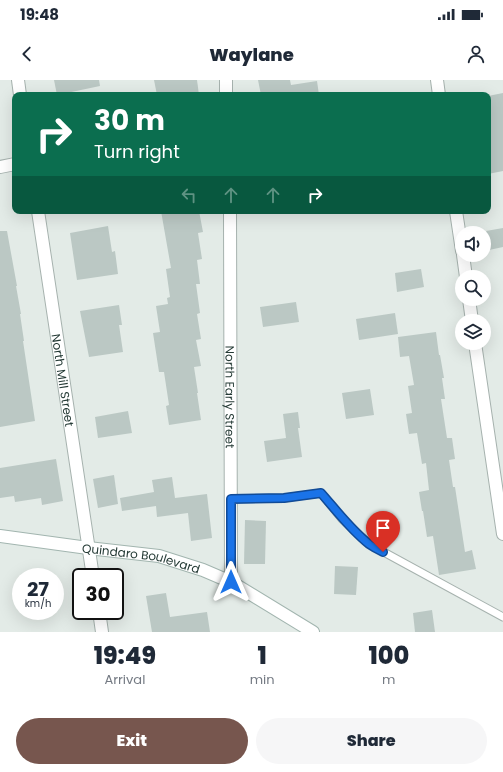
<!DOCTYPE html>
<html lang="en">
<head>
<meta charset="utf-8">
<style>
  :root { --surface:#fff; --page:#f6f6f7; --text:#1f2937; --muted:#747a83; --accent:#77564e }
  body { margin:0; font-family:Poppins,sans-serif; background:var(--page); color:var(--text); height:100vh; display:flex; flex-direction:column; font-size:15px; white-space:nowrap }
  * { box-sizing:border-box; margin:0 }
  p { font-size:13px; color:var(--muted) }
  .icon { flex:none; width:22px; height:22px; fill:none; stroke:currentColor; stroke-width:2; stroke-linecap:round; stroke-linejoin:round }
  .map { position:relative; height:552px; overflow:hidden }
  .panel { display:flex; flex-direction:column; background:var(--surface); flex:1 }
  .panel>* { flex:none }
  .banner { position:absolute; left:12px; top:12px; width:479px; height:122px; border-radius:8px; box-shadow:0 4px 16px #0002; background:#0b6e4f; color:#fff; overflow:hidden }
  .tools { position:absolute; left:455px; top:146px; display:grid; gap:8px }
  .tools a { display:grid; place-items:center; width:36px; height:36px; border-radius:50%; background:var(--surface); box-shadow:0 4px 16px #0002; font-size:20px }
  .speed { position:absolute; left:12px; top:488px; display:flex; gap:8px; font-size:20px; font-weight:700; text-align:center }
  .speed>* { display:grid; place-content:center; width:52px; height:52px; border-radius:50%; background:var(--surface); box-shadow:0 4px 16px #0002; line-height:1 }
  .speed small { font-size:10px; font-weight:400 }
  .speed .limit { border:2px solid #111; border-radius:6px; background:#fff; color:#111 }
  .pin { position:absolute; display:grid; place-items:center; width:34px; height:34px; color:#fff; margin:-41px -17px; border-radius:50% 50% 50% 0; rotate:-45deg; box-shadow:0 0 4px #0007 }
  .pin .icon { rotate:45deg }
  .me { position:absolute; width:44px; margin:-22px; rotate:0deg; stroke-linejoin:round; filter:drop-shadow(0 0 3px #0008) }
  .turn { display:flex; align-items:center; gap:14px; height:84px; padding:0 16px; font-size:18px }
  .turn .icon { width:52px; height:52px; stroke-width:2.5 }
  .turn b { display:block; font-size:28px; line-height:34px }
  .lanes { display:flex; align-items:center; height:38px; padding:0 16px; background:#0003; justify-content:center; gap:20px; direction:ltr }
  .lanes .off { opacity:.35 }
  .eta { display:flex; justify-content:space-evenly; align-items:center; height:68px; text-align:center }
  .eta b { font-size:24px; font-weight:800; line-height:28px }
  .primary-button { display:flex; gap:8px; margin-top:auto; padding:8px 16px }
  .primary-button a { flex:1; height:46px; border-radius:24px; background:var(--accent); color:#fff; font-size:16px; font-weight:800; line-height:46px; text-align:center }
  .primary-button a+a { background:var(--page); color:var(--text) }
  .status { display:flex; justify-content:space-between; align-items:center; height:28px; padding:0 20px; background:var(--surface); direction:ltr }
  .status svg { height:11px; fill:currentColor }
  header { display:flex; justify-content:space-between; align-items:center; height:52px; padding:0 16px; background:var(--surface); font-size:18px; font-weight:800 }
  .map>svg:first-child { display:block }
</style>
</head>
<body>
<div class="status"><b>19:48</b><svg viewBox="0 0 49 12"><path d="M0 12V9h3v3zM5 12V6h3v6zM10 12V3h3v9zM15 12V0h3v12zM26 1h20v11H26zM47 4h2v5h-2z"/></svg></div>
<header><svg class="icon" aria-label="back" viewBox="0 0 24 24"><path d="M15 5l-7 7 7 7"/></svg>Waylane<svg class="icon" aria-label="person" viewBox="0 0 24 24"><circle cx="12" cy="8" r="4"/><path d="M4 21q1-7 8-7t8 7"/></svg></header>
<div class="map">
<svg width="503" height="552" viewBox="0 0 503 552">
  <rect width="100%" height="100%" fill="#e3ebe7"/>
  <g fill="#bbc8c4">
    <path d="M 54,0 L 99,0 L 100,6 L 57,15 Z"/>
    <path d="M 154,0 L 197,0 L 199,15 L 157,15 Z"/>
    <path d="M 258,0 L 290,0 L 291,5 L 317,1 L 319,15 L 261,15 Z"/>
    <path d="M 503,13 L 503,91 L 488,94 L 488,16 Z"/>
    <path d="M 161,131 L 199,131 L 203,152 L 198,153 L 202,179 L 197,180 L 200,204 L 196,204 L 200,233 L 197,234 L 201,259 L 196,260 L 201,286 L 194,287 L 198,313 L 197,313 L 201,340 L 169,345 L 166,326 L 169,325 L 164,292 L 159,292 L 153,253 L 160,252 L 156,226 L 168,224 L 167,218 L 170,217 L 166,189 L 171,188 Z"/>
    <path d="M 108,146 L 112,172 L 115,171 L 118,194 L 77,200 L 70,153 Z"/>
    <path d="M 503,148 L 503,167 L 489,170 L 486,151 Z"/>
    <path d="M 0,151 L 7,151 L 17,206 L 16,206 L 21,234 L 20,234 L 24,261 L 23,261 L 35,341 L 0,347 Z"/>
    <path d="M 421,189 L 424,207 L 397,212 L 395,193 Z"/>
    <path d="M 296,222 L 299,242 L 263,247 L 260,227 Z"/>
    <path d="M 119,225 L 122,245 L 119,245 L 123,272 L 89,277 L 80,231 Z"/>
    <path d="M 395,233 L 398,254 L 359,260 L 356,239 Z"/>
    <path d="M 436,252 L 439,275 L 440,275 L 444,298 L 442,298 L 445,319 L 441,319 L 447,358 L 452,358 L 455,379 L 449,380 L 453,407 L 455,407 L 465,472 L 472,470 L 476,489 L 439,495 L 433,456 L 427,457 L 423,431 L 422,431 L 419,412 L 429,410 L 426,383 L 422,384 L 417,353 L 409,354 L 406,334 L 412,333 L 408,306 L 414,305 L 409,276 L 400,277 L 398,257 Z"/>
    <path d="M 370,309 L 374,335 L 346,339 L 342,313 Z"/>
    <path d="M 128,331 L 132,353 L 98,358 L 95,337 Z"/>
    <path d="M 298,332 L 300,348 L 298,348 L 302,377 L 267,382 L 264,361 L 286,358 L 283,334 Z"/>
    <path d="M 56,379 L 63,421 L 42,425 L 41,418 L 15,422 L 14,416 L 0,418 L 0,388 Z"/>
    <path d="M 114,395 L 118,424 L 98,428 L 93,399 Z"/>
    <path d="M 172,397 L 175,418 L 207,414 L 212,458 L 191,461 L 188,433 L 157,437 L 156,426 L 122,431 L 120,418 L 154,412 L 152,400 Z"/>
    <path d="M 245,440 L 266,441 L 265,484 L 244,484 Z"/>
    <path d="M 335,486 L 358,487 L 356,515 L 334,514 Z"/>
    <path d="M 166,513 L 170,537 L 207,532 L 210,552 L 152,552 L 146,516 Z"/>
    <path d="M 432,530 L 435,552 L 415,552 L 413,533 Z"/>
  </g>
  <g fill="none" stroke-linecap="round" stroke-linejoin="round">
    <g stroke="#a6b2ae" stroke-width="9">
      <path id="lane" d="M 231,419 L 284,418 L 321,413 L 342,439 L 369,464 L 503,537"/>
    </g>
    <g stroke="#a6b2ae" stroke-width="14">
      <g id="street">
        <path d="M 18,0 L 20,15"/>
        <path d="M 226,0 L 226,15"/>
        <path d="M 437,0 L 439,15"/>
        <path d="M 0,87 L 15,84"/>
        <path id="s1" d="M 38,131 L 93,497"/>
        <path id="s2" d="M 230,131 L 231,502"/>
        <path d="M 456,131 L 462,171"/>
        <path d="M 463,175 L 466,197"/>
        <path d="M 469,219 L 472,241"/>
        <path d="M 475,263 L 503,454"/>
        <path d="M 99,531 L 102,552"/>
      </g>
    </g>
    <g stroke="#a2b5af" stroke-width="14">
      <g id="secondary">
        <path id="s3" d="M 0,456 L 88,468 L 159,476 L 203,490 L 231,502 L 313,552"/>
      </g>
    </g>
    <use href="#lane" stroke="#fff" stroke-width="7"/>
    <use href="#street" stroke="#fff" stroke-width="12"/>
    <use href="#secondary" stroke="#fff" stroke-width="12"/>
  </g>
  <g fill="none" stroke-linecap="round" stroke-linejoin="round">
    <g stroke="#114b97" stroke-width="10">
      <path id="route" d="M 231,502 L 231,419 L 284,418 L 321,413 C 336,430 351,450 369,464 C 373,467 378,469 383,472"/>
    </g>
    <use href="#route" stroke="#1a73e8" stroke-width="7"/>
  </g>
  <g text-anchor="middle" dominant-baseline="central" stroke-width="3" stroke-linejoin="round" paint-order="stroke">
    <g font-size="12" fill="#243a35" stroke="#f3f8f5">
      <text stroke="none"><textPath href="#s1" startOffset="171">North Mill Street</textPath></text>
      <text stroke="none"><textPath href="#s2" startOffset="186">North Early Street</textPath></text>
      <text stroke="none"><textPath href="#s3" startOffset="143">Quindaro Boulevard</textPath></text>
    </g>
  </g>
</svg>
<div class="tools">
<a><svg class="icon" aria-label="sound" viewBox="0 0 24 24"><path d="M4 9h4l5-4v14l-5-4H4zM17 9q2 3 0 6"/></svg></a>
<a><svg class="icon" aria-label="search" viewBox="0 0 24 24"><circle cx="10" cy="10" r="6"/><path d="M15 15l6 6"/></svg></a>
<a><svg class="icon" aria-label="layers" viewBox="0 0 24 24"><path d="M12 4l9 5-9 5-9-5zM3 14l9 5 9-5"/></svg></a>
</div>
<div class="speed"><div>27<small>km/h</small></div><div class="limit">30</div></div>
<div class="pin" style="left:383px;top:472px;background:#d93025"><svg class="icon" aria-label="arrive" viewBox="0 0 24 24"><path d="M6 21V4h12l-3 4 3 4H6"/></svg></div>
<svg class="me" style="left:231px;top:502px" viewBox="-20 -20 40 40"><path d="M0-17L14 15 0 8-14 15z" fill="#1a73e8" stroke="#fff" stroke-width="4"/></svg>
<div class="banner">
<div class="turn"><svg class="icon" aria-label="right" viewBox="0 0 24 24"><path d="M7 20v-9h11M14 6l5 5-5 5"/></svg><div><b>30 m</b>Turn right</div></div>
<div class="lanes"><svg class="icon off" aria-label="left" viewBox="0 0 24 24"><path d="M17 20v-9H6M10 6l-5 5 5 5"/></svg><svg class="icon off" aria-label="ahead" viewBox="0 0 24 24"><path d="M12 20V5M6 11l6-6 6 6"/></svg><svg class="icon off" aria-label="ahead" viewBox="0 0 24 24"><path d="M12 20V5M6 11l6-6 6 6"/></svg><svg class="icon" aria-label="right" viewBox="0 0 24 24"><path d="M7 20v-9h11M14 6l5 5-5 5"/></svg></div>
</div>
</div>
<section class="panel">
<div class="eta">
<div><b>19:49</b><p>Arrival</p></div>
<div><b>1</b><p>min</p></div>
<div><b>100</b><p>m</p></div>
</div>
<div class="primary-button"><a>Exit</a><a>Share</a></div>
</section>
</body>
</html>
